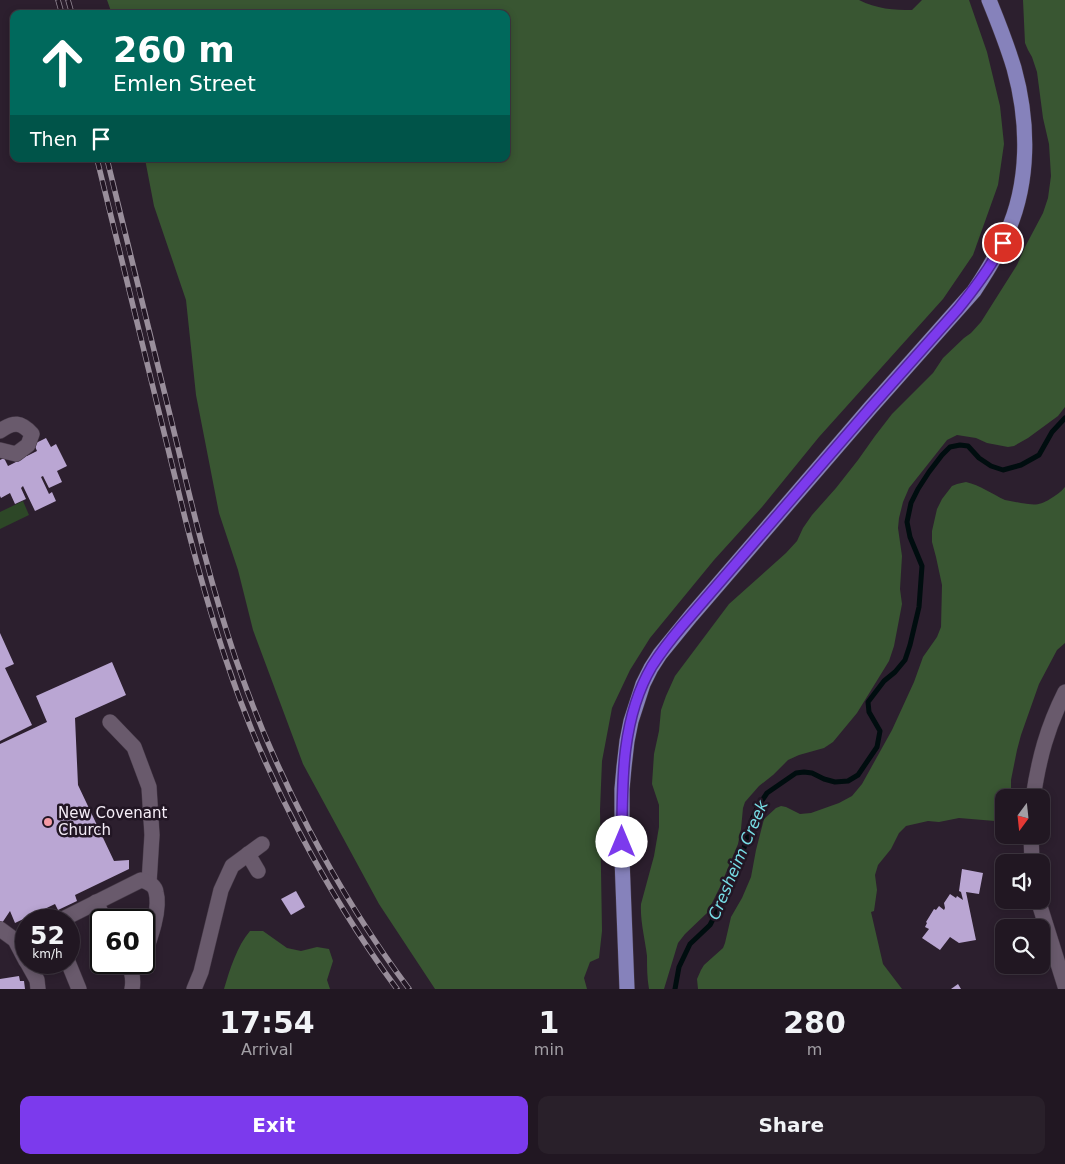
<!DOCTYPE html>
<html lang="en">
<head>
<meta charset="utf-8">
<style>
  :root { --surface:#211722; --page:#29202a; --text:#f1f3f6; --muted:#a29fa5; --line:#3e3640; --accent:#7c3aed }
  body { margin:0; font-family:"DejaVu Sans",sans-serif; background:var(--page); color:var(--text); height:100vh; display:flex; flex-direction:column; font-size:19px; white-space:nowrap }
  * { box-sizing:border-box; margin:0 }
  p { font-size:16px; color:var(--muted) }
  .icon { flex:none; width:28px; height:28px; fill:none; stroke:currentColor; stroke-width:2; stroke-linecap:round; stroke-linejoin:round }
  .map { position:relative; height:989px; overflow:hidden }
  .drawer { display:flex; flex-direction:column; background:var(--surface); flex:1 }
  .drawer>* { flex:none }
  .top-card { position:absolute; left:10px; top:10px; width:500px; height:152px; border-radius:10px; box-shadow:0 2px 8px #0003,0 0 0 1px var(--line); background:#00695c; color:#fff; overflow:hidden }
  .needle { width:32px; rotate:195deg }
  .controls { position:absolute; left:995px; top:789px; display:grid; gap:10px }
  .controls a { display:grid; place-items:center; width:55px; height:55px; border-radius:10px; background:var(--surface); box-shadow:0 2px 8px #0003,0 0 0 1px var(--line); font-size:25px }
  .speed { position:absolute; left:15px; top:909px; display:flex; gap:10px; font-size:25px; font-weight:700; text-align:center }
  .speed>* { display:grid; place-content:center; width:65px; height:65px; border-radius:50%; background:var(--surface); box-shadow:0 2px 8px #0003,0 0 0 1px var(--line); line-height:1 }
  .speed small { font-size:12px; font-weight:400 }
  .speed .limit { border:2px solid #111; border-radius:8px; background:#fff; color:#111 }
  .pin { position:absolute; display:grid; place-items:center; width:42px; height:42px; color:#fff; margin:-21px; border:2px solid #fff; border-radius:50%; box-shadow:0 1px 5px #0007 }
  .me { position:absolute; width:55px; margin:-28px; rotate:0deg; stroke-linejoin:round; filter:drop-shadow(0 0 4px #0008) }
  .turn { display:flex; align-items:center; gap:18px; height:105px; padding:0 20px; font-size:22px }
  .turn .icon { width:65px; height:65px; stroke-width:2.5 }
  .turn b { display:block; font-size:35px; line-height:42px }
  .then { display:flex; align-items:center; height:48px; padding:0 20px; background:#0003; gap:10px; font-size:19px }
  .eta { display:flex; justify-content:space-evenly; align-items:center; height:85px; text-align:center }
  .eta b { font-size:30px; font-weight:700; line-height:35px }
  .cta { display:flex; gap:10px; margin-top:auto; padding:10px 20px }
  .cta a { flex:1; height:58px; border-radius:10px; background:var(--accent); color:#fff; font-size:20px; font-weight:700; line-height:58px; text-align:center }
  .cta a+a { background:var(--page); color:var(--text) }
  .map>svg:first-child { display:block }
</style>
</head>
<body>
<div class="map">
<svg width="1065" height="989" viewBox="0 0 1065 989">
  <rect width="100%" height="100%" fill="#2c1f2e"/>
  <path fill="#2d4727" d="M 23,501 L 29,515 L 0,529 L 0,512 Z"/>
  <g fill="#395632">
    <path d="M 107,0 L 859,0 C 876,9 894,10 912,10 L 922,0 L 969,0 L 987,52 L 1000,106 L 1004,144 L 998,185 L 973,255 L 943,299 L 819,437 L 762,507 L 714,560 L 650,638 L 630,670 L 612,708 L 602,761 L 600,810 L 602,931 L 599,958 L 590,962 L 584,978 L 587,989 L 435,989 L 379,904 L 303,764 L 253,630 L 238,570 L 219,513 L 196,395 L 186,300 L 154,206 L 145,159 L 506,159 L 506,14 L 112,14 Z"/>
    <path d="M 1023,0 L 1065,0 L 1065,407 L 1058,416 L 1028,438 L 1014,446 L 1008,447 L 987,443 L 976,438 L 957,435 L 947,440 L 909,488 L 903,502 L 899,518 L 898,528 L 902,556 L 900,589 L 902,604 L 894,646 L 889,661 L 857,713 L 833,742 L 824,748 L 799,755 L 788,760 L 773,775 L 759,786 L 745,802 L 743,808 L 741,829 L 738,844 L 720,887 L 707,913 L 685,934 L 678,943 L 664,989 L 649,989 C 647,978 647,967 647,956 C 645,939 640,921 641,904 L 654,856 L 659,827 L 659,805 L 652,784 L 654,754 L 659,731 L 661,710 L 666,696 L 675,676 L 729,604 L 786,553 L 797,541 L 803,528 L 812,515 L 836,488 L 858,460 L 875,436 L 892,414 L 933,373 L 943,358 L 964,338 L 971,333 L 981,322 L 1017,265 L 1025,247 L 1043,213 L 1048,198 L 1051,176 L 1049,144 L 1043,118 L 1037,72 L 1032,57 L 1028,50 L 1025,43 Z"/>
    <path d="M 966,482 C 980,485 992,494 1005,500 C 1010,501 1016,502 1021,503 C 1034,505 1039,506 1050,499 C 1056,495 1061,492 1065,487 L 1065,643 L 1057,650 L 1039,684 L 1021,735 L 1017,750 L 1011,780 L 1011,797 L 1004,798 L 1004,815 L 995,821 L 959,818 L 939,822 L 928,821 L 906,826 L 899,833 L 891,849 L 878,865 L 875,875 L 877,890 L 874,911 L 871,912 L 883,964 L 902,989 L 698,989 L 697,979 L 701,970 L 704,965 L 723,948 L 725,943 L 731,917 L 742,898 L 751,877 L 756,850 L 764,819 L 776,808 L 781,806 L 786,807 L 800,814 L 811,813 L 839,803 L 852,796 L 862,784 L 892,730 L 914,682 L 923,657 L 937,637 L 941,627 L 942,585 L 936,557 L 932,542 L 932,531 L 937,509 L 942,499 L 952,486 L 957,484 Z"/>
    <path d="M 250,931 L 263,931 L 287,948 L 301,951 L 317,947 L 329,949 L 333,961 L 327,980 L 330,989 L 224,989 C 230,969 237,946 250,931 Z"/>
  </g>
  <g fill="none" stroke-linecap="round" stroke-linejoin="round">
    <path stroke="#000d0f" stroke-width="5" d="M 675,989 L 679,967 L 690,944 L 710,925 L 729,888 L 744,848 L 751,822 L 757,808 L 767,793 L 796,773 L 804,772 L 812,773 L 824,779 L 835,782 L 848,781 L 858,775 L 877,747 L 880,731 L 869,712 L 868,702 L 884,681 L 895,672 L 905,660 L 910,645 L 919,607 L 922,566 L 910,537 L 907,522 L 911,503 L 918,489 L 929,472 L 942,455 L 950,447 L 960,445 L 968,446 L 979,458 L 991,466 L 1003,470 L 1021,465 L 1039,455 L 1052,432 L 1065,418"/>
  </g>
  <g fill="#baa6d3">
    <path d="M 46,438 L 51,447 L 56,444 L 67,466 L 57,471 L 62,482 L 49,488 L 43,476 L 41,477 L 49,494 L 52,492 L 56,501 L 35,511 L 23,486 L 21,488 L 26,499 L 15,504 L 10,493 L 1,498 L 0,496 L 0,460 L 4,458 L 8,466 L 18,461 L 26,452 L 27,456 L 37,451 L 34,444 Z"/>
    <path d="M 0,633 L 14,664 L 5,668 L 32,725 L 0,741 Z"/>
    <path d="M 112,662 L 126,695 L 75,718 L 78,785 L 114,861 L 129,860 L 129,869 L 75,895 L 77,901 L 58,910 L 55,904 L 15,923 L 10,911 L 0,926 L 0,744 L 47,722 L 36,696 Z"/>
    <path d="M 962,869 L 983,873 L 979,894 L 966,892 L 976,940 L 959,943 L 950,937 L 940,950 L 922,938 L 929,929 L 925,927 L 927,923 L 926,922 L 934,909 L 936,910 L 939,906 L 944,910 L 945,908 L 944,903 L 950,894 L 956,898 L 957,896 L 963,900 L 961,892 L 959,891 Z"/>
    <path d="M 296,891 L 305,907 L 291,915 L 281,899 Z"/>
    <path d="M 19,976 L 20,981 L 24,981 L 25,989 L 0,989 L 0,979 Z"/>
    <path d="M 958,984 L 961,989 L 951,989 Z"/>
  </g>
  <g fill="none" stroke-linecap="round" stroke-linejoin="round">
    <g stroke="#463a48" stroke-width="16">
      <g id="minor">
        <path d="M 0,431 C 14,421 21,422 32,434 L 28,445 L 16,454 L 0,450"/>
        <path d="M 110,722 L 134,747 L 149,787 L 152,835 L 149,883"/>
        <path d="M 1033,798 C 1039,758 1047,728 1065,692"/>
        <path d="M 1031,835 L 1032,862"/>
        <path d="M 248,854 L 258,871"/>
        <path d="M 1038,900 L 1065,986"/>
        <path d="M 96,902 L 105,920"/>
        <path d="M 61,920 L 141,880 C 148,882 155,885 156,892 C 161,909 150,939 144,955"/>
        <path d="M 0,929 L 15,940 L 26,961"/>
        <path d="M 27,962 L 37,980 L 38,989"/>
        <path d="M 68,962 L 79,989"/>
        <path d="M 128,962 C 132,971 134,979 132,989"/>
        <path d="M 194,989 L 201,972 L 221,890 L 232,866 L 262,844"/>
      </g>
    </g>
    <g stroke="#463a48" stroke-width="16">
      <path id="major" d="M 627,989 L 622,859 L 622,789 L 624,767 L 627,741 L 631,721 L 643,684 L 651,668 L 660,654 L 691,616 L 871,407 L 974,291 C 986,273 997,255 1006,235 C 1030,183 1029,122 1014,68 C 1007,45 998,22 989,0"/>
    </g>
    <use href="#minor" stroke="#695a6c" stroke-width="15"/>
    <use href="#major" stroke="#8682bb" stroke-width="15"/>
    <g stroke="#998e9b" stroke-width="5.5">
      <g id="rail">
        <path d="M 58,0 L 62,14"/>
        <path d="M 68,0 L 72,14"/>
        <path d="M 97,159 L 185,518 C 197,565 210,613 226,660 C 263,773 326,893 397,989"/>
        <path d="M 107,159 C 127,243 148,327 169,411 C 189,493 208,577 235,657 C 275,774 335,890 409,989"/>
      </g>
    </g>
    <use href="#rail" stroke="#221624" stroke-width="4" stroke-dasharray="11" stroke-linecap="butt"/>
  </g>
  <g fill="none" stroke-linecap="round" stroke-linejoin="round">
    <g stroke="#51269a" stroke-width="12">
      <path id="route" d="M 622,842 C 622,782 621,719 652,666 C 661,652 671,639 682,626 L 871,407 L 958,309 C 975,288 991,267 1003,243"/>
    </g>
    <use href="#route" stroke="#7c3aed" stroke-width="9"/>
  </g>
  <circle fill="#f49aa4" stroke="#221624" stroke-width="2" cx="48" cy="822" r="5"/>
  <g text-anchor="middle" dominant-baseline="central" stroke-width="5" stroke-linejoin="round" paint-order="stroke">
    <g font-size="15" fill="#f5edf7" stroke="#221624" text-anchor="start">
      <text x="58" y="813">New Covenant<tspan x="58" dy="17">Church</tspan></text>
    </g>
    <g font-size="16" font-style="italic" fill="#77dee6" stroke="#221624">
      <text transform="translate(738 860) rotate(-67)">Cresheim Creek</text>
    </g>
  </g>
</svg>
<div class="controls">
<a><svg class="needle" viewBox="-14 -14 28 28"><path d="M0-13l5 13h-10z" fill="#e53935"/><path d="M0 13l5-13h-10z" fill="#a29fa5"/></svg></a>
<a><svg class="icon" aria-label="sound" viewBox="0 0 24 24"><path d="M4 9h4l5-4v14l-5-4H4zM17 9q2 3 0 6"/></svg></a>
<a><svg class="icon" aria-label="search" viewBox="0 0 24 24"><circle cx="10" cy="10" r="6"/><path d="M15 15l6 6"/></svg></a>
</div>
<div class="speed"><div>52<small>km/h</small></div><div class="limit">60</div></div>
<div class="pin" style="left:1003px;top:243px;background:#d93025"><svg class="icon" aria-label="arrive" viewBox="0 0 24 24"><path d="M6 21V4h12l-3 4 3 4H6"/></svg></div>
<svg class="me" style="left:622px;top:842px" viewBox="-20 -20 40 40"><circle r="19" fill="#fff"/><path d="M0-13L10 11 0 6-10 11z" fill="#7c3aed"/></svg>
<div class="top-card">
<div class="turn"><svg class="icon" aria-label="ahead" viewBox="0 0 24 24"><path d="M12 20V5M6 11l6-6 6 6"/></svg><div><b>260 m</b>Emlen Street</div></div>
<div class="then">Then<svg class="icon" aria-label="arrive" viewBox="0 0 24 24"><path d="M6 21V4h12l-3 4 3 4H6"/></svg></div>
</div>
</div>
<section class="drawer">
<div class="eta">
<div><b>17:54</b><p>Arrival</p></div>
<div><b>1</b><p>min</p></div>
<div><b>280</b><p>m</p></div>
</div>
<div class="cta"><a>Exit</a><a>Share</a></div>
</section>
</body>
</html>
